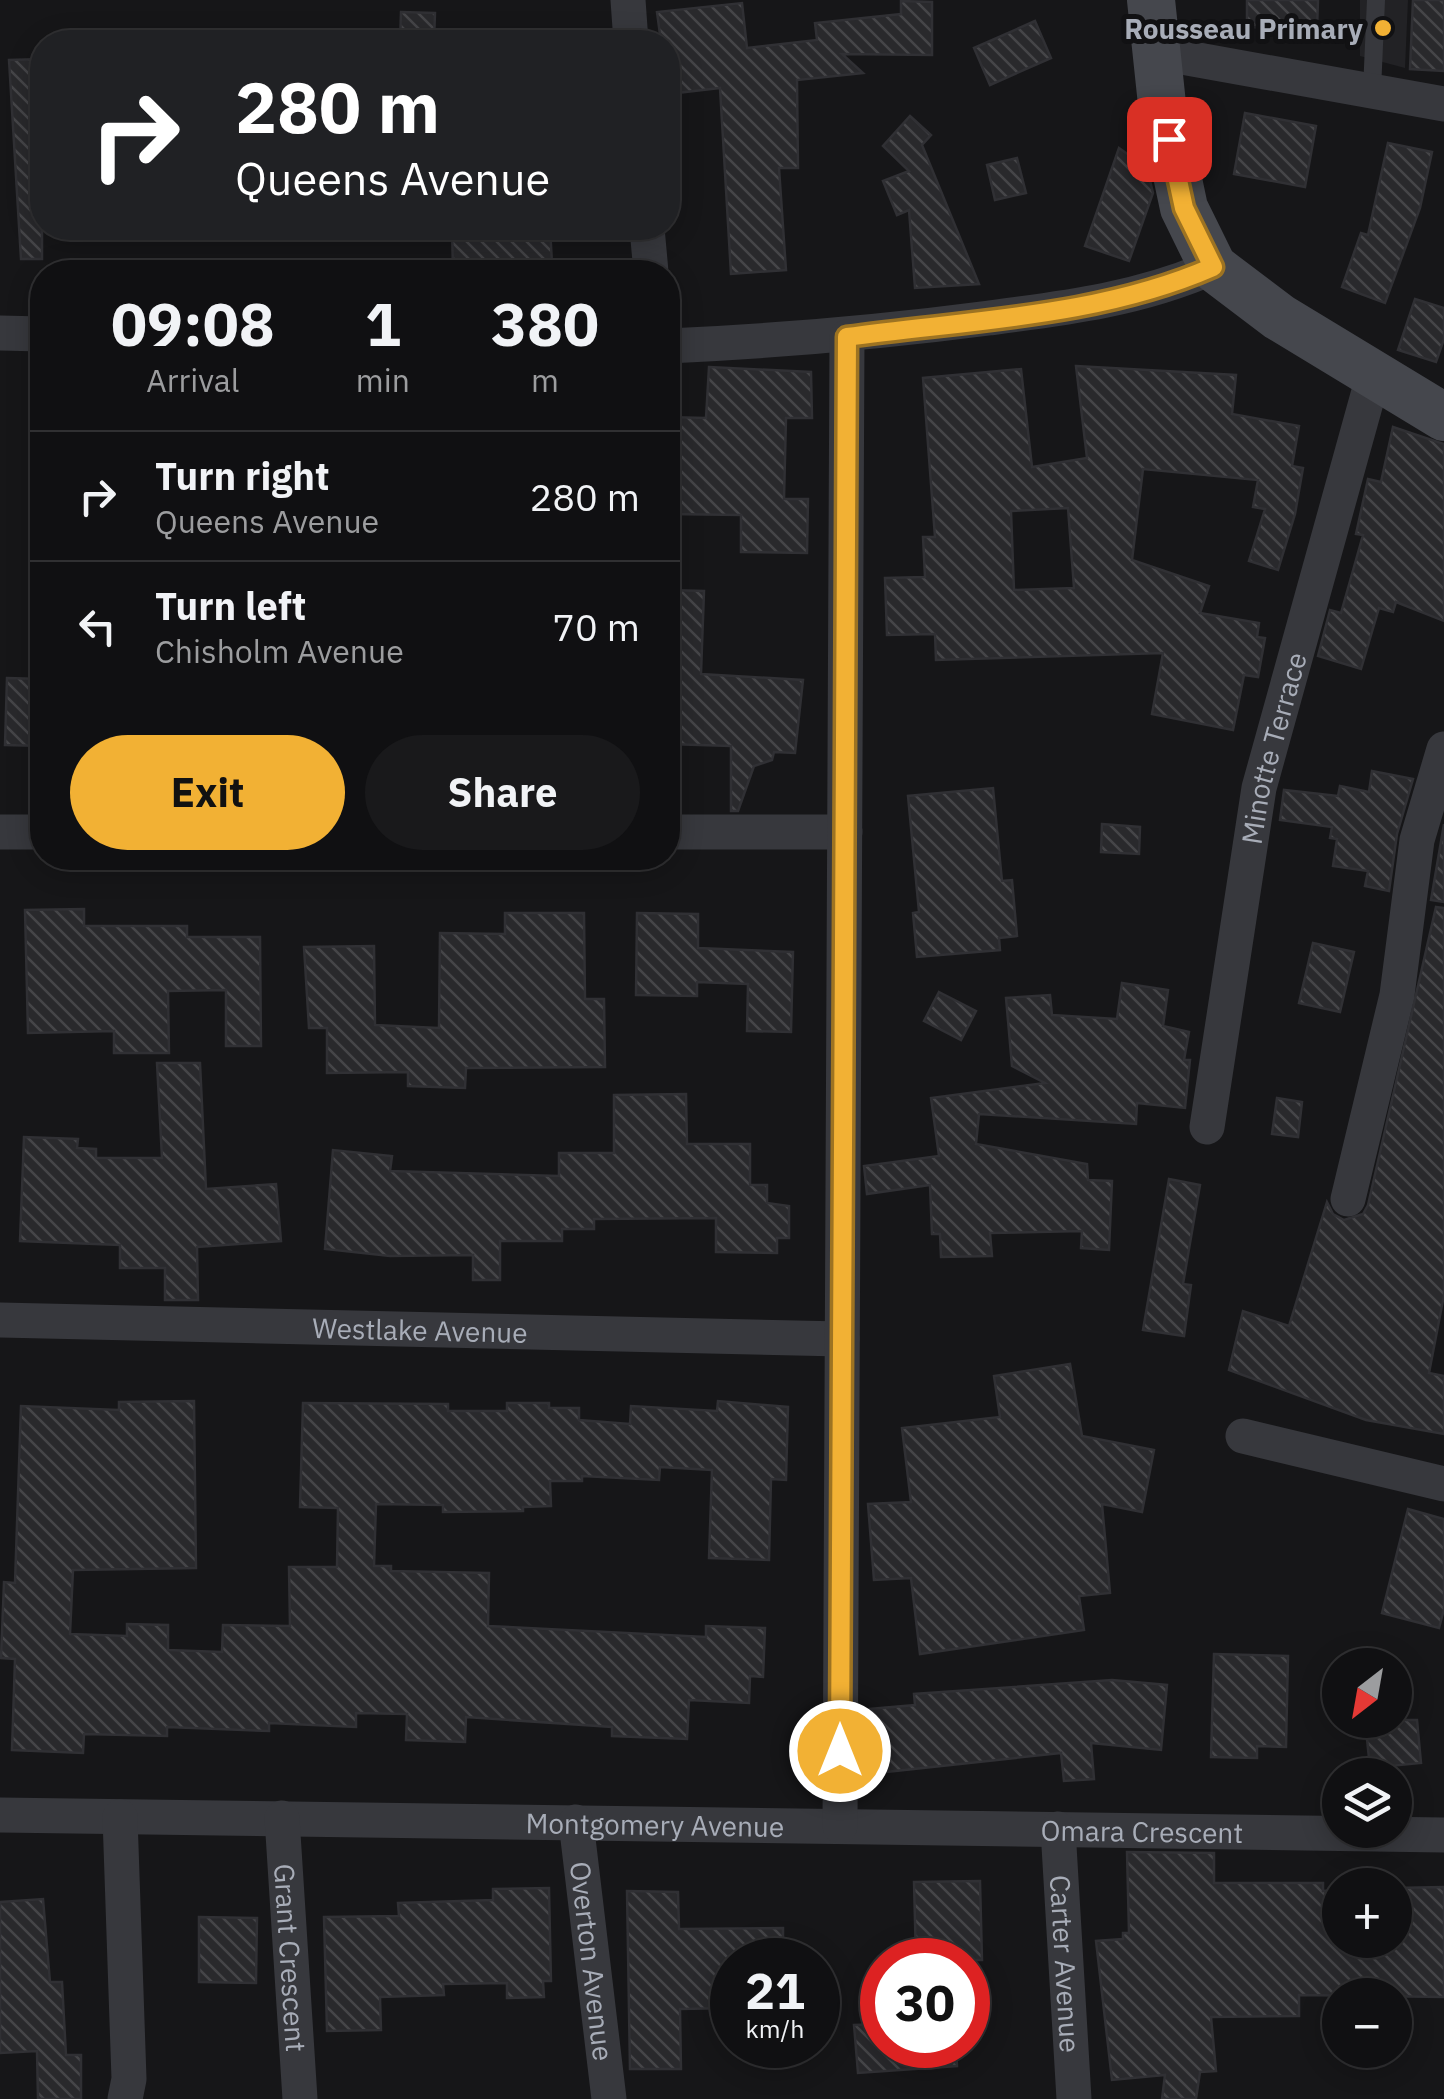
<!DOCTYPE html>
<html lang="en">
<head>
<meta charset="utf-8">
<style>
  :root { --surface:#101012; --page:#19191b; --text:#f1f3f6; --muted:#9c9d9f; --line:#303032; --accent:#f2b134 }
  body { margin:0; font-family:"IBM Plex Sans",sans-serif; background:var(--page); color:var(--text); height:100vh; display:flex; flex-direction:column; font-size:38px; white-space:nowrap }
  * { box-sizing:border-box; margin:0 }
  p { font-size:32px; color:var(--muted) }
  .icon { flex:none; width:55px; height:55px; fill:none; stroke:currentColor; stroke-width:2; stroke-linecap:round; stroke-linejoin:round }
  .map { position:relative; flex:1; overflow:hidden }
  .side { position:absolute; left:30px; top:260px; width:650px; height:610px; display:flex; flex-direction:column; background:var(--surface); border-radius:40px; box-shadow:0 5px 25px #0003,0 0 0 2px var(--line) }
  .side>* { flex:none }
  .guide { position:absolute; left:30px; top:30px; width:650px; height:210px; border-radius:40px; box-shadow:0 5px 25px #0003,0 0 0 2px var(--line); background:#202124; color:#fff; overflow:hidden }
  .needle { width:65px; rotate:211deg }
  .fabs { position:absolute; left:1322px; top:1648px; display:grid; gap:20px }
  .fabs a { display:grid; place-items:center; width:90px; height:90px; border-radius:50%; background:var(--surface); box-shadow:0 5px 25px #0003,0 0 0 2px var(--line); font-size:50px }
  .speed { position:absolute; left:710px; top:1938px; display:flex; gap:20px; font-size:50px; font-weight:700; text-align:center }
  .speed>* { display:grid; place-content:center; width:130px; height:130px; border-radius:50%; background:var(--surface); box-shadow:0 5px 25px #0003,0 0 0 2px var(--line); line-height:1 }
  .speed small { font-size:25px; font-weight:400 }
  .speed .limit { border:15px solid #d22; background:#fff; color:#111 }
  .pin { position:absolute; display:grid; place-items:center; width:85px; height:85px; color:#fff; margin:-42px; border-radius:20px; box-shadow:0 5px 15px #0006 }
  .me { position:absolute; width:110px; margin:-55px; rotate:0deg; stroke-linejoin:round; filter:drop-shadow(0 0 8px #0008) }
  .turn { display:flex; align-items:center; gap:35px; height:210px; padding:0 40px; font-size:45px }
  .turn .icon { width:130px; height:130px; stroke-width:2.5 }
  .turn b { display:block; font-size:70px; line-height:85px }
  .eta { display:flex; justify-content:space-evenly; align-items:center; height:170px; text-align:center }
  .eta b { font-size:60px; font-weight:700; line-height:70px }
  .cta { display:flex; gap:20px; margin-top:auto; padding:20px 40px }
  .cta a { flex:1; height:115px; border-radius:60px; background:var(--accent); color:#111; font-size:40px; font-weight:700; line-height:115px; text-align:center }
  .cta a+a { background:var(--page); color:var(--text) }
  ul { padding:0; list-style:none }
  li { display:flex; align-items:center; gap:30px; height:130px; padding:0 40px; border-top:2px solid var(--line) }
  li div { flex:1 }
  li b { display:block; font-size:38px }
  li em { font-style:normal }
  .map>svg:first-child { display:block }
</style>
</head>
<body>
<div class="map">
<svg width="1444" height="2099" viewBox="0 0 1444 2099">
  <defs>
    <pattern id="building-back-hatch" width="6" height="6" patternUnits="userSpaceOnUse" patternTransform="scale(2.5)"><rect width="6" height="6" fill="#29292c"/><path d="M-1 5l2 2M0 0l6 6M5-1l2 2" fill="none" stroke="#454548"/></pattern>
  </defs>
  <rect width="100%" height="100%" fill="#161618"/>
  <path fill="#222225" d="M 1360,0 L 1408,0 L 1405,68 L 1360,56 Z"/>
  <g fill="url(#building-back-hatch)" stroke="#303034" stroke-width="2.5" fill-rule="evenodd">
    <path d="M 1247,0 L 1318,0 L 1317,30 L 1247,27 Z"/>
    <path d="M 1413,0 L 1444,0 L 1444,71 L 1410,69 Z"/>
    <path d="M 901,1 L 932,2 L 932,55 L 842,54 L 863,73 L 797,80 L 798,168 L 779,168 L 786,270 L 731,274 L 720,88 L 668,94 L 668,42 L 661,42 L 657,12 L 742,3 L 747,48 L 817,40 L 815,23 L 901,14 Z"/>
    <path d="M 401,12 L 435,13 L 434,42 L 400,42 Z"/>
    <path d="M 1035,21 L 1051,58 L 990,85 L 974,48 Z"/>
    <path d="M 42,59 L 42,259 L 21,259 L 9,60 Z"/>
    <path d="M 1245,113 L 1316,126 L 1305,187 L 1234,174 Z"/>
    <path d="M 910,116 L 931,135 L 922,145 L 979,284 L 915,288 L 909,210 L 897,215 L 883,181 L 909,171 L 883,146 Z"/>
    <path d="M 1388,143 L 1432,152 L 1420,208 L 1385,303 L 1342,287 L 1361,233 L 1368,235 Z"/>
    <path d="M 1119,148 L 1147,168 L 1153,193 L 1129,261 L 1085,246 Z"/>
    <path d="M 1017,158 L 1026,193 L 995,200 L 987,165 Z"/>
    <path d="M 452,228 L 550,228 L 552,263 L 532,264 L 533,272 L 453,272 Z"/>
    <path d="M 1415,299 L 1444,308 L 1444,339 L 1436,362 L 1398,350 Z"/>
    <path d="M 1076,366 L 1236,375 L 1232,414 L 1299,426 L 1292,466 L 1303,468 L 1295,514 L 1278,570 L 1249,561 L 1265,509 L 1253,507 L 1258,480 L 1143,469 L 1132,560 L 1209,586 L 1200,613 L 1259,623 L 1257,637 L 1265,638 L 1258,677 L 1244,675 L 1233,730 L 1152,714 L 1163,653 L 936,660 L 935,634 L 887,635 L 885,578 L 925,577 L 923,537 L 935,537 L 923,378 L 1021,369 L 1032,467 L 1087,458 ZM 1068,508 L 1074,588 L 1014,590 L 1011,511 Z"/>
    <path d="M 709,367 L 811,372 L 812,418 L 786,418 L 784,499 L 808,499 L 807,553 L 741,552 L 741,515 L 668,514 L 668,417 L 706,418 Z"/>
    <path d="M 1393,427 L 1444,444 L 1444,621 L 1396,602 L 1393,612 L 1379,608 L 1361,669 L 1318,656 L 1330,610 L 1341,613 L 1363,535 L 1356,534 L 1368,479 L 1381,482 Z"/>
    <path d="M 668,590 L 704,591 L 701,674 L 803,680 L 795,753 L 774,752 L 772,760 L 754,766 L 738,811 L 731,811 L 731,746 L 668,744 Z"/>
    <path d="M 7,678 L 42,679 L 42,746 L 5,745 Z"/>
    <path d="M 1372,771 L 1413,779 L 1397,834 L 1389,891 L 1365,886 L 1368,871 L 1333,866 L 1337,839 L 1330,838 L 1332,827 L 1280,820 L 1284,790 L 1338,796 L 1340,786 L 1369,792 Z"/>
    <path d="M 993,788 L 1002,881 L 1012,880 L 1017,936 L 999,938 L 1000,950 L 917,957 L 913,913 L 919,912 L 908,796 Z"/>
    <path d="M 1102,824 L 1140,827 L 1139,854 L 1101,852 Z"/>
    <path d="M 1444,824 L 1444,902 L 1431,900 Z"/>
    <path d="M 1436,907 L 1444,908 L 1444,1295 L 1429,1373 L 1444,1376 L 1444,1434 L 1366,1420 L 1229,1370 L 1243,1311 L 1289,1326 L 1327,1202 L 1333,1214 L 1344,1220 L 1363,1214 L 1368,1205 Z"/>
    <path d="M 84,909 L 84,926 L 187,926 L 187,937 L 260,937 L 261,1046 L 226,1046 L 226,990 L 168,991 L 169,1053 L 114,1053 L 114,1031 L 28,1033 L 25,910 Z"/>
    <path d="M 505,913 L 584,913 L 585,999 L 604,999 L 605,1067 L 466,1068 L 465,1088 L 408,1086 L 408,1072 L 327,1073 L 327,1028 L 309,1028 L 304,947 L 374,946 L 375,1025 L 439,1028 L 440,933 L 505,934 Z"/>
    <path d="M 637,913 L 698,914 L 698,948 L 793,952 L 791,1032 L 747,1031 L 748,984 L 697,982 L 697,996 L 636,995 Z"/>
    <path d="M 1313,943 L 1354,952 L 1340,1012 L 1299,1003 Z"/>
    <path d="M 1122,983 L 1168,990 L 1163,1026 L 1189,1032 L 1184,1060 L 1190,1060 L 1185,1108 L 1137,1103 L 1136,1124 L 979,1114 L 976,1144 L 1087,1164 L 1088,1180 L 1112,1181 L 1109,1250 L 1081,1248 L 1082,1231 L 990,1233 L 992,1256 L 941,1257 L 940,1234 L 932,1234 L 930,1185 L 867,1194 L 864,1166 L 939,1156 L 931,1098 L 1045,1083 L 1012,1066 L 1006,998 L 1050,995 L 1052,1015 L 1117,1019 Z"/>
    <path d="M 939,992 L 976,1011 L 961,1040 L 924,1021 Z"/>
    <path d="M 157,1063 L 200,1063 L 206,1189 L 276,1184 L 281,1241 L 197,1247 L 198,1300 L 165,1300 L 165,1268 L 120,1268 L 120,1245 L 20,1241 L 24,1137 L 78,1139 L 77,1148 L 96,1149 L 96,1158 L 162,1158 Z"/>
    <path d="M 686,1094 L 687,1144 L 750,1144 L 750,1185 L 767,1185 L 767,1203 L 789,1206 L 789,1238 L 777,1238 L 777,1253 L 716,1252 L 716,1218 L 594,1219 L 594,1229 L 562,1229 L 562,1241 L 500,1241 L 500,1280 L 473,1280 L 473,1255 L 390,1256 L 325,1249 L 333,1150 L 392,1156 L 390,1171 L 559,1176 L 559,1153 L 614,1153 L 614,1095 Z"/>
    <path d="M 1277,1098 L 1302,1102 L 1298,1137 L 1272,1134 Z"/>
    <path d="M 1169,1179 L 1200,1185 L 1183,1284 L 1191,1285 L 1184,1336 L 1143,1330 Z"/>
    <path d="M 1070,1364 L 1082,1436 L 1154,1450 L 1142,1512 L 1102,1504 L 1110,1593 L 1079,1596 L 1084,1630 L 920,1654 L 911,1578 L 874,1580 L 868,1504 L 911,1502 L 902,1428 L 1000,1417 L 994,1376 Z"/>
    <path d="M 194,1401 L 196,1568 L 73,1570 L 70,1634 L 127,1636 L 127,1624 L 168,1625 L 168,1650 L 222,1652 L 223,1625 L 290,1626 L 289,1567 L 337,1567 L 338,1508 L 300,1507 L 303,1403 L 448,1404 L 448,1411 L 507,1411 L 507,1403 L 549,1403 L 549,1408 L 579,1408 L 579,1420 L 630,1424 L 631,1406 L 717,1411 L 718,1401 L 788,1407 L 786,1480 L 771,1479 L 769,1560 L 709,1558 L 712,1470 L 660,1467 L 659,1480 L 582,1476 L 582,1481 L 550,1481 L 551,1506 L 523,1507 L 523,1511 L 443,1512 L 443,1505 L 376,1504 L 374,1566 L 391,1566 L 391,1571 L 489,1573 L 488,1626 L 706,1637 L 706,1626 L 765,1628 L 763,1677 L 750,1676 L 749,1703 L 689,1700 L 687,1739 L 612,1736 L 612,1727 L 466,1717 L 465,1742 L 406,1740 L 407,1714 L 356,1713 L 356,1727 L 269,1723 L 269,1731 L 167,1727 L 167,1736 L 84,1734 L 83,1753 L 12,1750 L 15,1659 L 1,1658 L 4,1582 L 15,1583 L 21,1406 L 119,1410 L 119,1402 Z"/>
    <path d="M 1408,1509 L 1444,1519 L 1444,1609 L 1439,1628 L 1382,1613 Z"/>
    <path d="M 1214,1654 L 1288,1656 L 1286,1747 L 1257,1746 L 1257,1758 L 1211,1757 Z"/>
    <path d="M 1112,1680 L 1167,1685 L 1161,1750 L 1091,1743 L 1094,1779 L 1064,1781 L 1061,1753 L 876,1773 L 870,1709 L 915,1705 L 914,1694 Z"/>
    <path d="M 1365,1720 L 1417,1720 L 1421,1763 L 1370,1768 Z"/>
    <path d="M 1127,1852 L 1214,1853 L 1214,1883 L 1323,1883 L 1323,1891 L 1340,1890 L 1340,1940 L 1395,1940 L 1395,1888 L 1444,1887 L 1444,1997 L 1299,1995 L 1299,2016 L 1211,2017 L 1216,2071 L 1200,2072 L 1196,2099 L 1162,2099 L 1165,2075 L 1112,2080 L 1096,1941 L 1123,1939 L 1123,1933 L 1129,1933 Z"/>
    <path d="M 980,1881 L 982,1960 L 916,1960 L 914,1882 Z"/>
    <path d="M 549,1888 L 551,1981 L 543,1981 L 544,1997 L 507,1998 L 507,1983 L 443,1984 L 444,1995 L 380,1997 L 381,2030 L 327,2031 L 324,1917 L 399,1916 L 398,1903 L 493,1900 L 493,1889 Z"/>
    <path d="M 627,1891 L 678,1892 L 679,1929 L 783,1928 L 783,1960 L 732,1960 L 732,2008 L 680,2009 L 681,2069 L 630,2069 Z"/>
    <path d="M 43,1899 L 50,1982 L 62,1982 L 66,2055 L 81,2055 L 81,2099 L 38,2099 L 37,2051 L 0,2053 L 0,1902 Z"/>
    <path d="M 199,1917 L 257,1918 L 256,1983 L 199,1982 Z"/>
    <path d="M 882,2024 L 882,2045 L 956,2045 L 957,2066 L 858,2073 L 854,2025 Z"/>
  </g>
  <g fill="none" stroke-linecap="round" stroke-linejoin="round">
    <path stroke="#37383d" stroke-width="18" d="M 1372,90 L 1376,0"/>
    <g stroke="#37383d" stroke-width="35">
      <path d="M 628,0 L 631,42"/>
      <path d="M 1154,52 L 1444,104"/>
      <path d="M 647,228 L 651,272"/>
      <path d="M 0,333 L 42,334"/>
      <path d="M 668,346 C 776,341 882,332 989,318 C 1067,308 1140,299 1213,267"/>
      <path d="M 0,832 L 42,832"/>
      <path d="M 668,832 L 845,832"/>
      <path id="s1" d="M 1207,1127 L 1259,788 L 1373,377"/>
      <path d="M 1348,1199 L 1397,995 L 1417,840 L 1444,749"/>
      <path id="s2" d="M 0,1320 L 842,1339"/>
      <path d="M 1243,1436 L 1444,1484"/>
      <path id="s3" d="M 0,1815 L 1444,1835"/>
      <path d="M 120,1817 L 129,2079 L 125,2099"/>
      <path id="s4" d="M 282,1818 L 300,2099"/>
      <path id="s5" d="M 576,1822 L 609,2099"/>
      <path d="M 840,1826 L 847,337"/>
      <path id="s6" d="M 1058,1829 L 1074,2099"/>
    </g>
    <path stroke="#45474d" stroke-width="48" d="M 1151,0 L 1162,104 L 1184,208 L 1213,267 L 1279,317 L 1444,417"/>
  </g>
  <g fill="none" stroke-linecap="round" stroke-linejoin="round">
    <g stroke="#9d7322" stroke-width="25">
      <path id="route" d="M 840,1751 L 847,337 C 969,320 1099,317 1213,267 L 1184,208 L 1169,139"/>
    </g>
    <use href="#route" stroke="#f2b134" stroke-width="18"/>
  </g>
  <circle fill="#f2b134" stroke="#111113" stroke-width="4" cx="1383" cy="28" r="10"/>
  <g text-anchor="middle" dominant-baseline="central" stroke-width="10" stroke-linejoin="round" paint-order="stroke">
    <g font-size="28" font-weight="bold" fill="#a8adb8" stroke="#111113" text-anchor="end">
      <text x="1363" y="28">Rousseau Primary</text>
    </g>
    <g font-size="28" fill="#a8adb8" stroke="#111113">
      <text stroke="none"><textPath href="#s1" startOffset="385">Minotte Terrace</textPath></text>
      <text stroke="none"><textPath href="#s2" startOffset="420">Westlake Avenue</textPath></text>
      <text stroke="none"><textPath href="#s3" startOffset="655">Montgomery Avenue</textPath></text>
      <text stroke="none"><textPath href="#s3" startOffset="1142">Omara Crescent</textPath></text>
      <text stroke="none"><textPath href="#s4" startOffset="140">Grant Crescent</textPath></text>
      <text stroke="none"><textPath href="#s5" startOffset="140">Overton Avenue</textPath></text>
      <text stroke="none"><textPath href="#s6" startOffset="135">Carter Avenue</textPath></text>
    </g>
  </g>
</svg>
<div class="fabs">
<a><svg class="needle" viewBox="-14 -14 28 28"><path d="M0-13l5 13h-10z" fill="#e53935"/><path d="M0 13l5-13h-10z" fill="#9c9d9f"/></svg></a>
<a><svg class="icon" aria-label="layers" viewBox="0 0 24 24"><path d="M12 4l9 5-9 5-9-5zM3 14l9 5 9-5"/></svg></a>
<a>+</a>
<a>−</a>
</div>
<div class="speed"><div>21<small>km/h</small></div><div class="limit">30</div></div>
<div class="pin" style="left:1169px;top:139px;background:#d93025"><svg class="icon" aria-label="arrive" viewBox="0 0 24 24"><path d="M6 21V4h12l-3 4 3 4H6"/></svg></div>
<svg class="me" style="left:840px;top:1751px" viewBox="-20 -20 40 40"><circle r="17" fill="#f2b134" stroke="#fff" stroke-width="3"/><path d="M0-11L8 9 0 5-8 9z" fill="#fff"/></svg>
<div class="guide">
<div class="turn"><svg class="icon" aria-label="right" viewBox="0 0 24 24"><path d="M7 20v-9h11M14 6l5 5-5 5"/></svg><div><b>280 m</b>Queens Avenue</div></div>
</div>
<section class="side">
<div class="eta">
<div><b>09:08</b><p>Arrival</p></div>
<div><b>1</b><p>min</p></div>
<div><b>380</b><p>m</p></div>
</div>
<ul>
<li><svg class="icon" aria-label="right" viewBox="0 0 24 24"><path d="M7 20v-9h11M14 6l5 5-5 5"/></svg><div><b>Turn right</b><p>Queens Avenue</p></div><em>280 m</em></li>
<li><svg class="icon" aria-label="left" viewBox="0 0 24 24"><path d="M17 20v-9H6M10 6l-5 5 5 5"/></svg><div><b>Turn left</b><p>Chisholm Avenue</p></div><em>70 m</em></li>
</ul>
<div class="cta"><a>Exit</a><a>Share</a></div>
</section>
</div>
</body>
</html>
